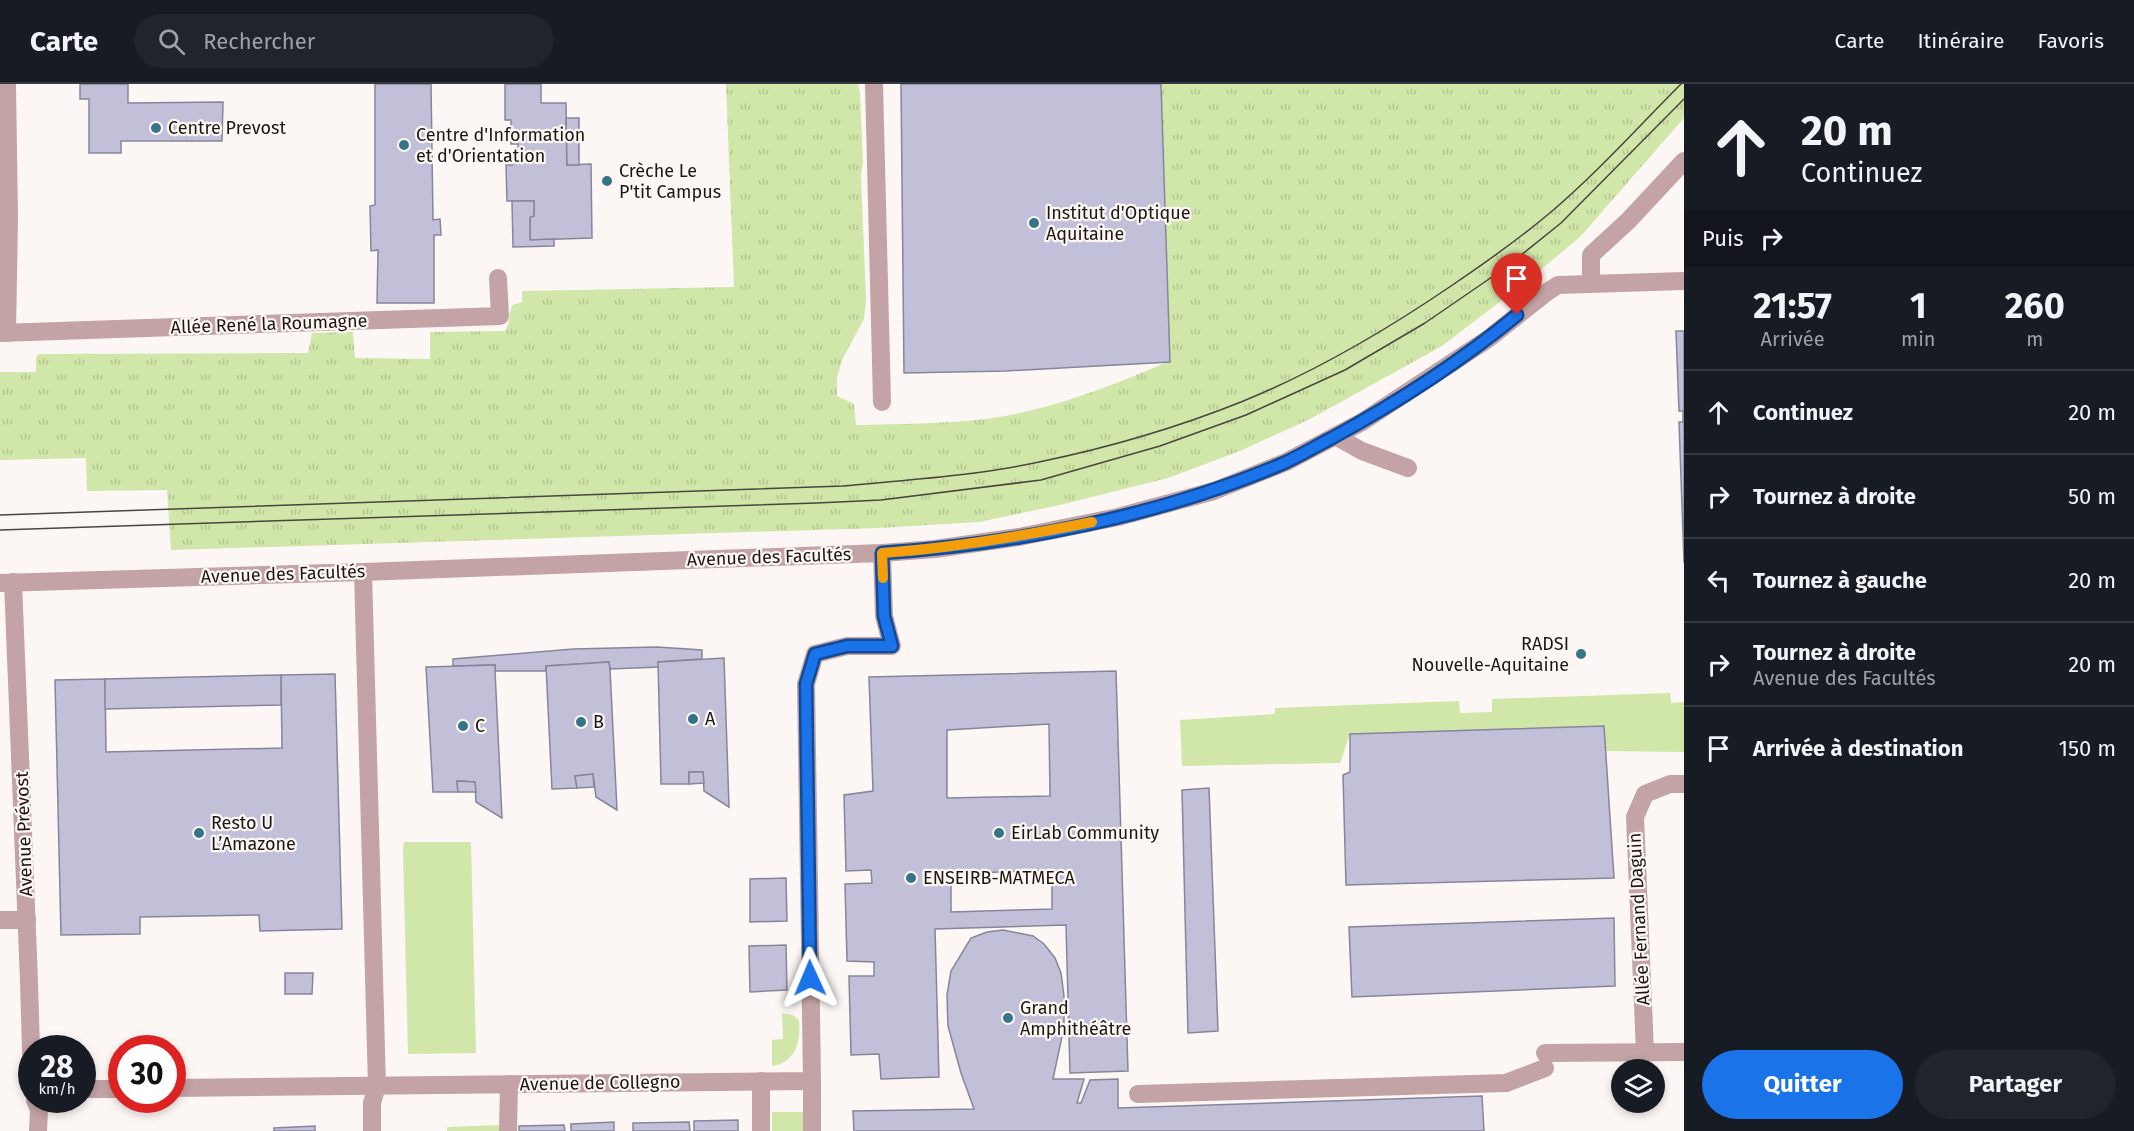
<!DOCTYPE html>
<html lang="fr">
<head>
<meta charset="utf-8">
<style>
  :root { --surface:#171b24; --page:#20242c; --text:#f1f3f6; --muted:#9ea1a6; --line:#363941; --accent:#1a73e8 }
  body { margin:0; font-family:"Fira Sans",sans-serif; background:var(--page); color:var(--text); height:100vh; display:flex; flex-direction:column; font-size:22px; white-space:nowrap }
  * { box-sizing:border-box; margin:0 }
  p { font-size:20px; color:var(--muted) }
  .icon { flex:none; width:33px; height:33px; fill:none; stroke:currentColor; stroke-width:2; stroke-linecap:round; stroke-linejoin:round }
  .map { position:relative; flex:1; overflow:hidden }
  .side { display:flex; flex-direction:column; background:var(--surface); width:450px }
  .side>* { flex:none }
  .hud { background:#171b24; color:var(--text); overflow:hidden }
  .tools { position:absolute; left:1611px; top:975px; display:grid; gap:12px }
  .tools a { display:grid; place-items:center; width:54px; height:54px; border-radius:50%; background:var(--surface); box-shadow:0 3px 9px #0003; font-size:30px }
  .speed { position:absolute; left:18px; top:951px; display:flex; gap:12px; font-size:30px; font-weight:700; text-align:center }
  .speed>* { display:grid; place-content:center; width:78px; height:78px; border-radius:50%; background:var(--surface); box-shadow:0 3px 9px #0003; line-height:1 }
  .speed small { font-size:15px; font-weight:400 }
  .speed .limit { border:9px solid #d22; background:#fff; color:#111 }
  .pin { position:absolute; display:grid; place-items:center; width:51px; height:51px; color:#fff; margin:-62px -26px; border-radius:50% 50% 50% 0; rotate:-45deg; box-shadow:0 0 6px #0007 }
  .pin .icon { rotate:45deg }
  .me { position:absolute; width:66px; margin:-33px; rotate:359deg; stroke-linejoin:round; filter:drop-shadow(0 0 4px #0008) }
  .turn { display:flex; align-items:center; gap:21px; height:126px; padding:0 18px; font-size:27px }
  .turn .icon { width:78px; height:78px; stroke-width:2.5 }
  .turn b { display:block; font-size:42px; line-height:51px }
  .then { display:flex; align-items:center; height:57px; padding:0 18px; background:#0003; gap:12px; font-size:22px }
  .eta { display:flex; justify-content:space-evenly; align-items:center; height:102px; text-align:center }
  .eta b { font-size:36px; font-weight:700; line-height:42px }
  .cta { display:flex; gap:12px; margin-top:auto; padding:12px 18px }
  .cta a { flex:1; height:69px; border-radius:36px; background:var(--accent); color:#fff; font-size:24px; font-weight:700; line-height:69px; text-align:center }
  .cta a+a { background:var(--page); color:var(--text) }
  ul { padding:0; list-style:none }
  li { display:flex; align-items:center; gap:18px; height:84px; padding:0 18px; border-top:2px solid var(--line) }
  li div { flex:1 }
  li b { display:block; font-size:22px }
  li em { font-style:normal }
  header { display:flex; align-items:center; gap:36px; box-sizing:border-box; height:84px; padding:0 30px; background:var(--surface); border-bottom:2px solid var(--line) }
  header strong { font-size:28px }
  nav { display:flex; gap:33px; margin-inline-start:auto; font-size:21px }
  .search { width:420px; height:54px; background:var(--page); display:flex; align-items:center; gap:15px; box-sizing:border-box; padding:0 21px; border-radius:33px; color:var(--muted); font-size:22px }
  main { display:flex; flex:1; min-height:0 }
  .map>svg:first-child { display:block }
</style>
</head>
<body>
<header>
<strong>Carte</strong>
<div class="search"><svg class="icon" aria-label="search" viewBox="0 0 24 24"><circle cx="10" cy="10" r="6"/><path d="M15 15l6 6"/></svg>Rechercher</div>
<nav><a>Carte</a><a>Itinéraire</a><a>Favoris</a></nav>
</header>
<main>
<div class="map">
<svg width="1684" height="1047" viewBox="0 0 1684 1047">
  <defs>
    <pattern id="park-tufts" width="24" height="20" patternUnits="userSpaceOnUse" patternTransform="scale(1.5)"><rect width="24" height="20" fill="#d1e6a9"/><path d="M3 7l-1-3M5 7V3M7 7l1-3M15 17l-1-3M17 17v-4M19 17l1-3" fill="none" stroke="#b3c590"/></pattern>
  </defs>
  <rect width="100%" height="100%" fill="#fcf7f4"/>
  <g fill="#d1e6a9">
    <path d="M 1670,609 L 1671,619 L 1684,618 L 1684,668 L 1606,667 L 1603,642 L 1350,650 L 1340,679 L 1182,682 L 1180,636 L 1275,630 L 1275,624 L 1459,617 L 1460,629 L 1492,628 L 1492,615 Z"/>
    <path d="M 404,758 L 471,758 L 476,969 L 408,970 L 403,768 Z"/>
    <path d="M 782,929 L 793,931 L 799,936 C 801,957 796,979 772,982 L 772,956 L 783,955 Z"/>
    <rect x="772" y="1028" width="36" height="19"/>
    <path d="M 501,1041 L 501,1047 L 447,1047 L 447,1043 Z"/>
  </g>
  <path fill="url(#park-tufts)" d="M 726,0 L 858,0 L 860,9 L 863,77 L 861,92 L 866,215 L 864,235 L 843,274 L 837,293 L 837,312 L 854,320 L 856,341 C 899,340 942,340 985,335 C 1049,327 1111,302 1170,277 L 1161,0 L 1684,0 L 1684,34 L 1580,153 L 1527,197 L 1442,262 L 1310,335 L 1240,367 L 1168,394 L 1060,421 L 979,438 L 879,444 L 171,466 L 167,406 L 87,407 L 86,374 L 0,376 L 0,288 L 36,288 L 36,273 L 39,270 L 308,269 L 312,249 L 353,248 L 355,274 L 430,275 L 430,248 L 505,247 C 512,235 507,230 513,221 L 522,218 L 522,207 L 734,203 Z"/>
  <g fill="#c2c0d8" stroke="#87859b" stroke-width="1.5" fill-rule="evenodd">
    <path d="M 80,0 L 128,0 L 128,19 L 223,18 L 222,57 L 121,57 L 121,69 L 89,69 L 89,15 L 80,15 Z"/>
    <path d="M 375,0 L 431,0 L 433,136 L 440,135 L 441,151 L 434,151 L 434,219 L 377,219 L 378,166 L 371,167 L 370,122 L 375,121 Z"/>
    <path d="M 505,0 L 541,0 L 541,19 L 566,19 L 567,81 L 591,80 L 592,154 L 530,156 L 530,133 L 534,132 L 534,117 L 507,117 L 506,81 L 512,81 L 511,68 L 518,68 L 518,60 L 511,60 L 511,36 L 505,36 Z"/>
    <path d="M 901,0 L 1161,0 L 1170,278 L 1006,287 L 904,289 Z"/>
    <path d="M 566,34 L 579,34 L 579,81 L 567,81 Z"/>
    <path d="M 512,117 L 534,117 L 534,132 L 530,133 L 530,156 L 554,155 L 554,162 L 513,163 Z"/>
    <path d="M 1676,247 L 1684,247 L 1684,479 L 1679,338 L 1683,338 L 1683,327 L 1679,327 Z"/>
    <path d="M 657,563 L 702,566 L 702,575 L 658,578 L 659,583 L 610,585 L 609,578 L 546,582 L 546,587 L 495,587 L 495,581 L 453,582 L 453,575 L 573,565 Z"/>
    <path d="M 724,574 L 729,723 L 704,707 L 703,688 L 689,688 L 689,700 L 661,700 L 658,578 Z"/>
    <path d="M 609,578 L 610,585 L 617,726 L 596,713 L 593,690 L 575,692 L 577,704 L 552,705 L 546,582 Z"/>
    <path d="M 495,581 L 495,587 L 502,734 L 476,718 L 475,698 L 457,697 L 458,708 L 433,708 L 426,583 Z"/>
    <path d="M 1116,587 L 1128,987 L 1070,989 L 1066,841 L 935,845 L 939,993 L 881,995 L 879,970 L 851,971 L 849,892 L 874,892 L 874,878 L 847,877 L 845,800 L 872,799 L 871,786 L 846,787 L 844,711 L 873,707 L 869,593 ZM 1049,640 L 1050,712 L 947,714 L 947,646 ZM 1052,786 L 1052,825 L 951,828 L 951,790 Z"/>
    <path d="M 335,590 L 342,845 L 260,847 L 259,831 L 140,833 L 140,850 L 61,851 L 55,596 L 105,595 L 106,668 L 282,664 L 281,591 Z"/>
    <path d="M 281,591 L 281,621 L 105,625 L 105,595 Z"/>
    <path d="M 1604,642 L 1614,794 L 1346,801 L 1343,691 L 1350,688 L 1350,650 Z"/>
    <path d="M 689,688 L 703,688 L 704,699 L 689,700 Z"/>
    <path d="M 593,690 L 594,703 L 577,704 L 575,692 Z"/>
    <path d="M 457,697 L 475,698 L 476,708 L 458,708 Z"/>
    <path d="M 1209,704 L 1218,947 L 1188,949 L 1182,706 Z"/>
    <path d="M 786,794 L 787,837 L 750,838 L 750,795 Z"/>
    <path d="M 1614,834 L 1615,902 L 1352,913 L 1349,843 Z"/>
    <path d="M 1003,846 L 1033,852 L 1044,860 L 1055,874 L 1061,889 L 1064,912 L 1064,943 L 1053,995 L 1084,995 L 1077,1019 L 1081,1019 L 1090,996 L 1118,995 L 1118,1024 L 1482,1012 L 1484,1047 L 854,1047 L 853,1027 L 974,1025 L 961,989 L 948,942 L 947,911 L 951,887 L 971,854 L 987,848 Z"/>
    <path d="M 786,861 L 787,906 L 750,908 L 749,862 Z"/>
    <path d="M 285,889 L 313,889 L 312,910 L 285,910 Z"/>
    <path d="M 738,1036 L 738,1047 L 694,1047 L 694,1037 Z"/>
    <path d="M 614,1038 L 614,1047 L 571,1047 L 571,1040 Z"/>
    <path d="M 689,1038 L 690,1047 L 633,1047 L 633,1039 Z"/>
    <path d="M 564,1041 L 565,1047 L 519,1047 L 519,1042 Z"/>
    <path d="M 315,1042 L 315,1047 L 274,1047 L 274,1044 Z"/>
  </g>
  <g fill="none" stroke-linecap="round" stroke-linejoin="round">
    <g stroke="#c3a3a5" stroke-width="18">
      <path d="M 7,0 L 9,133 L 7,249"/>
      <path d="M 874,0 L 882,318"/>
      <path d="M 1591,199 L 1591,171 L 1628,137 L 1684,77"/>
      <path d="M 0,249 L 500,232 L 498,194"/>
      <path d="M 1335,352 L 1362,367 L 1408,384"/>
      <path d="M 363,488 L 377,1002 L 372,1019 L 372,1047"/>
      <path d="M 13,498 L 29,897 L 32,1002"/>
      <path d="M 0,499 L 363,488 L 882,469 L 935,465 L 1019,453 L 1118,433 L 1214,407 L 1286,378 L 1362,338 L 1488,255 L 1547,208 L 1558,201 L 1684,197"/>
      <path d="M 0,836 L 27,836"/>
      <path d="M 1645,968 L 1635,733 L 1645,710 L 1670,700 L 1684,700"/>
      <path d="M 1545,969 L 1684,968"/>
      <path d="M 761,997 L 761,1047"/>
      <path d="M 812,997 L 812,1047"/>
      <path d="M 172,1004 L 812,997 L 806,600 L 815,570 L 847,562 L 892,562 L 884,532 L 882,469"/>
      <path d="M 82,1005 L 122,1005"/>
      <path d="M 1138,1010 L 1506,999 L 1545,984"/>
      <path d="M 35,1016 L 39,1026 L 38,1047"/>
      <path d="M 508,1047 L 509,1000"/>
    </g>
    <g stroke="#4c4440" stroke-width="1.5">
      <path d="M 0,431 L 843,402 C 908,396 974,392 1039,378 C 1107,364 1176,344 1241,318 C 1315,288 1385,247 1451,202 C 1485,179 1519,155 1551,128 C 1597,89 1638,43 1681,0"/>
      <path d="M 0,446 L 817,419 L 881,416 L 1041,396 L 1160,362 L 1246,331 L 1345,286 L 1425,239 L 1505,184 L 1561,139 L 1684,15"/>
    </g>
  </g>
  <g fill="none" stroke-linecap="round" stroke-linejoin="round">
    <g stroke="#114b97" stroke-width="15">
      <path id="route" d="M 810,894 L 806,600 L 815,570 L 847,562 L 892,562 L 884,532 L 882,469 C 1016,460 1160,432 1284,379 C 1300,372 1316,362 1332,354 C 1396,319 1460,278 1517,231"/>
    </g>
    <use href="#route" stroke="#1a73e8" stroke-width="10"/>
    <path stroke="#f59e0b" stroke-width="10" d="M 883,494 L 882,469 C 953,464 1023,452 1092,438"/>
  </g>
  <g fill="#36748a" stroke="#fcf7f4" stroke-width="2">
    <circle cx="156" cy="44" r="6"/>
    <circle cx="404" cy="61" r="6"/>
    <circle cx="607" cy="97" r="6"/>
    <circle cx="1034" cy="139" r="6"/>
    <circle cx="1581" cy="570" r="6"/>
    <circle cx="693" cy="635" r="6"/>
    <circle cx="581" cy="638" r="6"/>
    <circle cx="463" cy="642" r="6"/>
    <circle cx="199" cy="749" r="6"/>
    <circle cx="999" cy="749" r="6"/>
    <circle cx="911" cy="794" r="6"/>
    <circle cx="1008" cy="934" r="6"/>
  </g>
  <g text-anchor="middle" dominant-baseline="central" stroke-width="4.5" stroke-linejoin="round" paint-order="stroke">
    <g font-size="18" fill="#1e1611" stroke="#fcf7f4" text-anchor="start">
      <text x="168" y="44">Centre Prevost</text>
      <text x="416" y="51">Centre d'Information<tspan x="416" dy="21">et d'Orientation</tspan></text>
      <text x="619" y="87">Crèche Le<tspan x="619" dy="21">P'tit Campus</tspan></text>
      <text x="1046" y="129">Institut d'Optique<tspan x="1046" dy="21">Aquitaine</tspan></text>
      <text x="1569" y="560" text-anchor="end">RADSI<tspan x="1569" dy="21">Nouvelle-Aquitaine</tspan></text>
      <text x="705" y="635">A</text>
      <text x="593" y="638">B</text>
      <text x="475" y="642">C</text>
      <text x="211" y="739">Resto U<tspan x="211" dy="21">L’Amazone</tspan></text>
      <text x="1011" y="749">EirLab Community</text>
      <text x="923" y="794">ENSEIRB-MATMECA</text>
      <text x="1020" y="924">Grand<tspan x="1020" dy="21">Amphithéâtre</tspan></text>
    </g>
    <g font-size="18" fill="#1e1611" stroke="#fcf7f4">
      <text transform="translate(269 240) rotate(-2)">Allée René la Roumagne</text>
      <text transform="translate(769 473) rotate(-2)">Avenue des Facultés</text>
      <text transform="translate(283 490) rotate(-2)">Avenue des Facultés</text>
      <text transform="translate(24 750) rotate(-92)">Avenue Prévost</text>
      <text transform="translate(1639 835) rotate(-93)">Allée Fernand Daguin</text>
      <text transform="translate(600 999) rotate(-1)">Avenue de Collegno</text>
    </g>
  </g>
</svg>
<div class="tools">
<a><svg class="icon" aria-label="layers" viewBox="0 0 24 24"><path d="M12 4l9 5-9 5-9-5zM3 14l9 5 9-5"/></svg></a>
</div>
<div class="speed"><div>28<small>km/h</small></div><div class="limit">30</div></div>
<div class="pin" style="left:1517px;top:231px;background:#d93025"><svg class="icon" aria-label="arrive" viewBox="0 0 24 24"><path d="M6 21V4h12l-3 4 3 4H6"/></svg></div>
<svg class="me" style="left:810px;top:894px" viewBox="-20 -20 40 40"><path d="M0-17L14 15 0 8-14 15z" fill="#1a73e8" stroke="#fff" stroke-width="4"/></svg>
</div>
<section class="side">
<div class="hud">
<div class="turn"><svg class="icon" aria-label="ahead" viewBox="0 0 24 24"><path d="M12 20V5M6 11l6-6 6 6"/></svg><div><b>20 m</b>Continuez</div></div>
<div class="then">Puis<svg class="icon" aria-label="right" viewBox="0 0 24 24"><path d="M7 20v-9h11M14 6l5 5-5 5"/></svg></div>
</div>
<div class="eta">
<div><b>21:57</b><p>Arrivée</p></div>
<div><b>1</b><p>min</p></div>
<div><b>260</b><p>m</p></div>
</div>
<ul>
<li><svg class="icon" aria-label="ahead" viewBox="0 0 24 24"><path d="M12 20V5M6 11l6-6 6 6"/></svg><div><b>Continuez</b></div><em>20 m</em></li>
<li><svg class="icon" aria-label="right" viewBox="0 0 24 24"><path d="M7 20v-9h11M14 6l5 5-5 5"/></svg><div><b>Tournez à droite</b></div><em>50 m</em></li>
<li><svg class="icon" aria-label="left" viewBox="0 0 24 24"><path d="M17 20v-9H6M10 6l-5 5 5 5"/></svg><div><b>Tournez à gauche</b></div><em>20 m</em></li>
<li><svg class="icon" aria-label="right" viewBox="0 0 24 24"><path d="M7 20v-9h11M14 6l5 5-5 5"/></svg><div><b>Tournez à droite</b><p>Avenue des Facultés</p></div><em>20 m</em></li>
<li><svg class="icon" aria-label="arrive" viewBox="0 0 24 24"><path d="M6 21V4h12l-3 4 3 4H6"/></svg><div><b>Arrivée à destination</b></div><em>150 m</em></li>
</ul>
<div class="cta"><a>Quitter</a><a>Partager</a></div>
</section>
</main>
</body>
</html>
